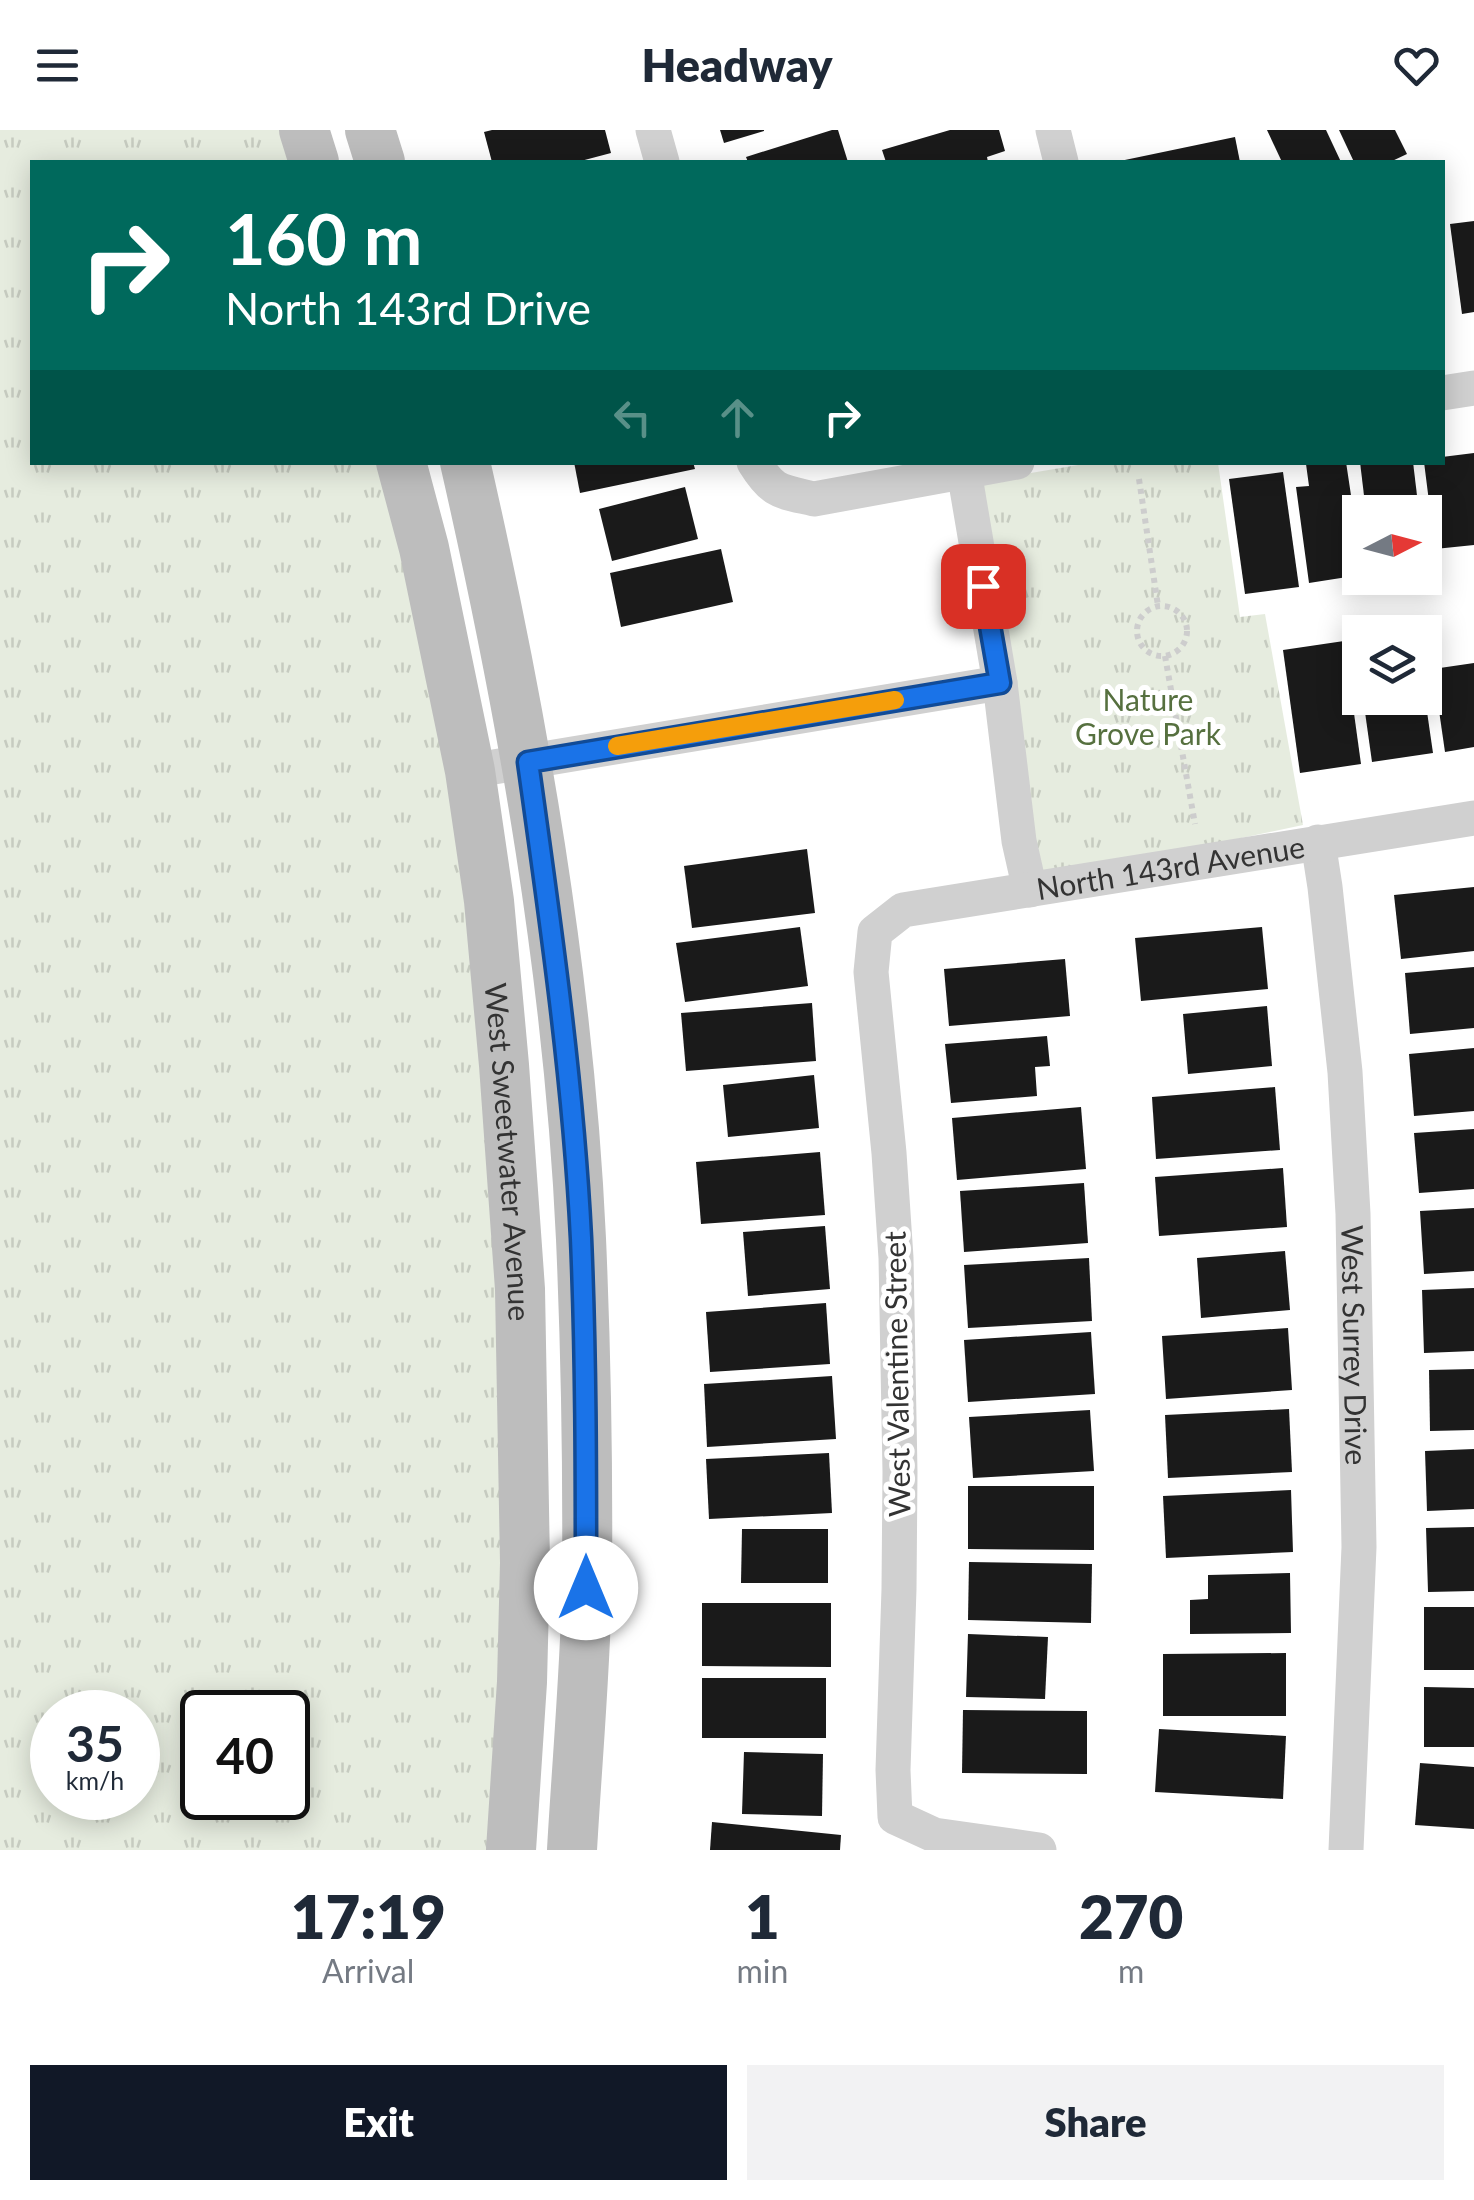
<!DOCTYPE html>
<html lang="en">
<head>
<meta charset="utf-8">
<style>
  :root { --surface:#fff; --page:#f2f2f3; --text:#1f2937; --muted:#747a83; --accent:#111827 }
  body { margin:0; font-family:Lato,sans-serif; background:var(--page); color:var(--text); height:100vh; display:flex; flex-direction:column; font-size:38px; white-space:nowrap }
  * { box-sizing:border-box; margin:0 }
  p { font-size:32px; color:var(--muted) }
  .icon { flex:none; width:55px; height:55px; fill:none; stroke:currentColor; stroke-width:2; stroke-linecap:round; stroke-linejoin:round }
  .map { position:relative; height:1720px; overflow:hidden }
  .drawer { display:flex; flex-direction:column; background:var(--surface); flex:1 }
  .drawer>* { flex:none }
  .guide { position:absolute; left:30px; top:30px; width:1415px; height:305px; border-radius:0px; box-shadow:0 5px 25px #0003; background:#00695c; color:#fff; overflow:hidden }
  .needle { width:65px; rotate:84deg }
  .tools { position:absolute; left:1342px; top:365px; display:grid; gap:20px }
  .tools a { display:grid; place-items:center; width:100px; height:100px; border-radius:0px; background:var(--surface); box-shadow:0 5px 25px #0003; font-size:50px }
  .speed { position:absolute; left:30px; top:1560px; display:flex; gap:20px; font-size:50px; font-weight:700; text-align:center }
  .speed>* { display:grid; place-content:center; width:130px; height:130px; border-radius:50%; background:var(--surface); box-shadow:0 5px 25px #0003; line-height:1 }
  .speed small { font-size:25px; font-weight:400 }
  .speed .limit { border:5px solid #111; border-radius:15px; background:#fff; color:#111 }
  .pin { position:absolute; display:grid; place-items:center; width:85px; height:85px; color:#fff; margin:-42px; border-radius:20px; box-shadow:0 5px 15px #0006 }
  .me { position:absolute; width:110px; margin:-55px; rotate:0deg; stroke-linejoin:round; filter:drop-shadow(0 0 8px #0008) }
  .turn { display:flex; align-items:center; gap:35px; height:210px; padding:0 30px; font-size:45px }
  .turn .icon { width:130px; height:130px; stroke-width:2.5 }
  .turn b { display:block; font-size:70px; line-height:85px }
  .lanes { display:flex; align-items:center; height:95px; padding:0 30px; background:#0003; justify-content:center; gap:50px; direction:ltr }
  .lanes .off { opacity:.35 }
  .eta { display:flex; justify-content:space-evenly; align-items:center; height:170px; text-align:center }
  .eta b { font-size:60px; font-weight:800; line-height:70px }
  .button { display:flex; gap:20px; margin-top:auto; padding:20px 30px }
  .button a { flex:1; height:115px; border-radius:0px; background:var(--accent); color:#fff; font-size:40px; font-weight:800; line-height:115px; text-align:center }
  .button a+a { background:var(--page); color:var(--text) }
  header { display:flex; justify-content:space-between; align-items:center; height:130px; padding:0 30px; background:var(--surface); font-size:45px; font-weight:800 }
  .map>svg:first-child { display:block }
</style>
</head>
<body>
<header><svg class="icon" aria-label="menu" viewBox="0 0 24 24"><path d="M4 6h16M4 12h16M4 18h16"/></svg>Headway<svg class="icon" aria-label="heart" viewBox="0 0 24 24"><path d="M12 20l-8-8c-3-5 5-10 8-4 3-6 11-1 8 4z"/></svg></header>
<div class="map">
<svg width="1474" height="1720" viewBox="0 0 1474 1720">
  <defs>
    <pattern id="park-tufts" width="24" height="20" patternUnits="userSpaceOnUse" patternTransform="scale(2.5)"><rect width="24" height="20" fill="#e6ecdf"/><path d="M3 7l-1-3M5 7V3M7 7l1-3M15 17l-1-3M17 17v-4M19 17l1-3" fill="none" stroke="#c6cbc0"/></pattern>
  </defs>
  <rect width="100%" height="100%" fill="#fff"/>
  <g fill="url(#park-tufts)" fill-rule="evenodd">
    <path d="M 0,0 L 294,0 L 304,32 L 32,32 L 32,332 L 388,333 L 446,607 L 508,1148 L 497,1720 L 0,1720 ZM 52,1582 L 138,1582 L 138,1668 L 52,1668 ZM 202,1582 L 288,1582 L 288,1668 L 202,1668 Z"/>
    <path d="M 1090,333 L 1218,333 L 1240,487 L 1265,484 L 1303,695 L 1040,751 L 977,352 Z"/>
  </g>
  <g fill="#1a1a1a">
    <path d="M 492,0 L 605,0 L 611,23 L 577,32 L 492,32 L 484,2 Z"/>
    <path d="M 720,0 L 764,0 L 764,1 L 724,13 Z"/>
    <path d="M 832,0 L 838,0 L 848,32 L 748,32 L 746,27 Z"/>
    <path d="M 950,0 L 999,0 L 1005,21 L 987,27 L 988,32 L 886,32 L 882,20 Z"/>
    <path d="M 1267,0 L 1326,0 L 1341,32 L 1282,32 Z"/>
    <path d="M 1339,0 L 1395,0 L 1407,24 L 1390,32 L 1354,32 Z"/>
    <path d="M 1235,7 L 1240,32 L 1120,32 L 1120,31 Z"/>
    <path d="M 1474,91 L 1474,182 L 1462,184 L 1450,94 Z"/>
    <path d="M 1474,323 L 1474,415 L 1435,419 L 1424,332 L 1442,332 L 1442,327 Z"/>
    <path d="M 574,332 L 693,332 L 695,339 L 580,363 Z"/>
    <path d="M 1319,332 L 1346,332 L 1360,425 L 1360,445 L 1309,453 L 1296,357 L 1309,356 L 1306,334 Z"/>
    <path d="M 1360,332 L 1413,332 L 1419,382 L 1366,382 Z"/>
    <path d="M 1283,342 L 1299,457 L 1245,464 L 1229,349 Z"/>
    <path d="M 685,357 L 698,409 L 612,431 L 599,379 Z"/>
    <path d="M 721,419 L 733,472 L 621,497 L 610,443 Z"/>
    <path d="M 1344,511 L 1361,634 L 1300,643 L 1283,520 Z"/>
    <path d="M 1474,533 L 1474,617 L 1445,622 L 1433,539 Z"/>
    <path d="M 1363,568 L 1425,568 L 1433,623 L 1372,632 Z"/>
    <path d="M 807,719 L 815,783 L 692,798 L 684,736 Z"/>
    <path d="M 1474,757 L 1474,821 L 1401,829 L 1394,765 Z"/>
    <path d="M 800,797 L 808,856 L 685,872 L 676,813 Z"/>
    <path d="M 1262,797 L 1268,859 L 1141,871 L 1135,808 Z"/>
    <path d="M 1065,829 L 1070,886 L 949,896 L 944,839 Z"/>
    <path d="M 1474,837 L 1474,898 L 1410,904 L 1405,843 Z"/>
    <path d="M 812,873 L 816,931 L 686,941 L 681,883 Z"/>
    <path d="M 1267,876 L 1272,936 L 1188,944 L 1183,884 Z"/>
    <path d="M 1047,906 L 1050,936 L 1035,937 L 1037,966 L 951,973 L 945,914 Z"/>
    <path d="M 1474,918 L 1474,981 L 1414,986 L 1409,924 Z"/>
    <path d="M 814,945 L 819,998 L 728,1007 L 723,955 Z"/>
    <path d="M 1275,957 L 1280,1020 L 1156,1029 L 1152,967 Z"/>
    <path d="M 1081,977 L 1086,1039 L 957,1050 L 952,988 Z"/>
    <path d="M 1474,999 L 1474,1059 L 1419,1063 L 1414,1003 Z"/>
    <path d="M 820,1022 L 825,1085 L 701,1094 L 696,1032 Z"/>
    <path d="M 1283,1038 L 1287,1097 L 1159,1106 L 1155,1047 Z"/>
    <path d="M 1084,1053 L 1088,1113 L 964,1122 L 960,1061 Z"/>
    <path d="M 1474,1078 L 1474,1141 L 1424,1144 L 1420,1081 Z"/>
    <path d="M 825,1096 L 830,1159 L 748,1166 L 743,1102 Z"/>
    <path d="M 1285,1121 L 1290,1180 L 1201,1188 L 1197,1128 Z"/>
    <path d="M 1089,1128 L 1092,1191 L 968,1198 L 964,1135 Z"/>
    <path d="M 1474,1158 L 1474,1221 L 1424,1223 L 1422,1160 Z"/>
    <path d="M 826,1173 L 830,1234 L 710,1242 L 706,1182 Z"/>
    <path d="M 1288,1198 L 1292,1260 L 1166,1269 L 1162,1206 Z"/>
    <path d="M 1091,1202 L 1095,1264 L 968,1272 L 964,1210 Z"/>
    <path d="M 1474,1239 L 1474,1300 L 1430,1301 L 1429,1240 Z"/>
    <path d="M 832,1246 L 836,1309 L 707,1317 L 704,1254 Z"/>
    <path d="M 1289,1279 L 1292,1342 L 1168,1348 L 1165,1285 Z"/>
    <path d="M 1090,1280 L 1094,1341 L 973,1348 L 969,1287 Z"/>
    <path d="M 1474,1319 L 1474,1379 L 1427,1381 L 1425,1321 Z"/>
    <path d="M 829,1323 L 832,1383 L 709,1389 L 706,1329 Z"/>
    <path d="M 968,1356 L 1094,1356 L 1094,1420 L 968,1419 Z"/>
    <path d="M 1291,1360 L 1293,1422 L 1166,1428 L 1163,1366 Z"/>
    <path d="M 1474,1397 L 1474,1461 L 1428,1462 L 1426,1398 Z"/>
    <path d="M 742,1399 L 828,1399 L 828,1453 L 741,1453 Z"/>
    <path d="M 969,1432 L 1092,1434 L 1091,1493 L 968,1490 Z"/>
    <path d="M 1290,1443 L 1291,1503 L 1190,1504 L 1190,1470 L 1208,1469 L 1208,1445 Z"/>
    <path d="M 702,1473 L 831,1473 L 831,1537 L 702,1536 Z"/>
    <rect x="1424" y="1477" width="50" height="63"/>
    <path d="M 968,1504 L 1048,1507 L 1045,1569 L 966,1567 Z"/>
    <path d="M 1286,1523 L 1286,1586 L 1163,1586 L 1163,1524 Z"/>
    <rect x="702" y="1548" width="124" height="60"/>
    <path d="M 1424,1557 L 1474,1558 L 1474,1617 L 1424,1617 Z"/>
    <path d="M 963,1580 L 1087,1581 L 1087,1644 L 962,1643 Z"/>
    <path d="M 1159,1599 L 1286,1606 L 1283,1669 L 1155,1662 Z"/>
    <path d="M 744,1622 L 823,1624 L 822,1686 L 742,1684 Z"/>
    <path d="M 1420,1633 L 1474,1637 L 1474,1699 L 1415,1695 Z"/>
    <path d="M 712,1692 L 841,1705 L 840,1720 L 710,1720 Z"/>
  </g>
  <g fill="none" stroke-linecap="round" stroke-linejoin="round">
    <g stroke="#cdcdcd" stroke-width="6" stroke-dasharray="5 5" stroke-linecap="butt">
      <path d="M 1139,349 L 1158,476"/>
      <circle cx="1162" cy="501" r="25"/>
      <path d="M 1165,526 L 1195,694"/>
    </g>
    <g stroke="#d0d0d0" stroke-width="35">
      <path d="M 653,0 L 662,32"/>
      <path d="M 1053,0 L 1061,32"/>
      <path d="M 1442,263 L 1474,258"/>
      <path d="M 754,332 C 773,363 780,361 814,369 L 1017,332"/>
      <path d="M 964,341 L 1000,553 L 1019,711 L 1030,760"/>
      <path d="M 470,641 L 1000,553"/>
      <path id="s1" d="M 1318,712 L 1325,757 L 1345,942 L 1353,1084 L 1359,1417 L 1346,1720"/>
      <path id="s2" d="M 1039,1720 L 934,1705 L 895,1687 L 893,1640 L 899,1459 L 900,1342 L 896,1128 L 889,1023 L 871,842 L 875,802 L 903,780 L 1474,688"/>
    </g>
    <g stroke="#bdbdbd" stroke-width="50">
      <path d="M 304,0 L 314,32"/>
      <path d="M 370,0 L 380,32"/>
      <path id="s3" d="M 401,332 L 424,418 L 470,641 L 489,771 L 504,935 L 520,1159 L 525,1433 L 522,1552 L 511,1720"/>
      <path d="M 465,332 C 523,586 569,848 581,1109 C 586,1224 588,1340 587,1456 C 585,1544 577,1632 572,1720"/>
    </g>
  </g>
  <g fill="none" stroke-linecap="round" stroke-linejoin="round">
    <g stroke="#114b97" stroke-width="25">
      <path id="route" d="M 586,1458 C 586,1342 586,1225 581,1108 C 573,948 550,790 528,632 L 1000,553 L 983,456"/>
    </g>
    <use href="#route" stroke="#1a73e8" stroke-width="18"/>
    <path stroke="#f59e0b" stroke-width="18" d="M 617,616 L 895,570"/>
  </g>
  <g text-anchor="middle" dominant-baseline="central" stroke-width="10" stroke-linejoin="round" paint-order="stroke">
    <g font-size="30" fill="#56703f" stroke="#fff">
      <text x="1148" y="569">Nature<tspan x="1148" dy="34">Grove Park</tspan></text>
    </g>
    <g font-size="30" fill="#333" stroke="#fff">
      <text stroke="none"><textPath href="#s2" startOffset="1342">North 143rd Avenue</textPath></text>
      <text stroke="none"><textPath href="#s3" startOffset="700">West Sweetwater Avenue</textPath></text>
      <text stroke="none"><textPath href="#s1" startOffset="505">West Surrey Drive</textPath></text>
      <text transform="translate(896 1244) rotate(-91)">West Valentine Street</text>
    </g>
  </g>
</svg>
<div class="tools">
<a><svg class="needle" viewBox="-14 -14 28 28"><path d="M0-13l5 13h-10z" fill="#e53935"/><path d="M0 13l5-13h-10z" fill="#747a83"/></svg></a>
<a><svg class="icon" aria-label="layers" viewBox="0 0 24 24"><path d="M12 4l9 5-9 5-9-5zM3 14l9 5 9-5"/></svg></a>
</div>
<div class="speed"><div>35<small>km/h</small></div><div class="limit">40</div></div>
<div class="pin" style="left:983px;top:456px;background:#d93025"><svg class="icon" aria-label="arrive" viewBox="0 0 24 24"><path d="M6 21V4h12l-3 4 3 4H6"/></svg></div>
<svg class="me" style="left:586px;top:1458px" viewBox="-20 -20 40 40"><circle r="19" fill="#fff"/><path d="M0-13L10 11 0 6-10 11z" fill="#1a73e8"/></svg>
<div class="guide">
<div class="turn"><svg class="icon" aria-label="right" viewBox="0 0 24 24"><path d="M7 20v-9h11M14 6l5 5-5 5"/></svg><div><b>160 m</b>North 143rd Drive</div></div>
<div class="lanes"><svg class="icon off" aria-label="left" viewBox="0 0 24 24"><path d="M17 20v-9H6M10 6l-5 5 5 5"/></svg><svg class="icon off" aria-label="ahead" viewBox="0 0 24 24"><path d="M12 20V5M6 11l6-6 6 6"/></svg><svg class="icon" aria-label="right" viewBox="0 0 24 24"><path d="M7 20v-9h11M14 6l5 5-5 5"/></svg></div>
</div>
</div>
<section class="drawer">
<div class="eta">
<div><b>17:19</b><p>Arrival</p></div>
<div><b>1</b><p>min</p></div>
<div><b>270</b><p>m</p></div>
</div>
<div class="button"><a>Exit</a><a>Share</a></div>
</section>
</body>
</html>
